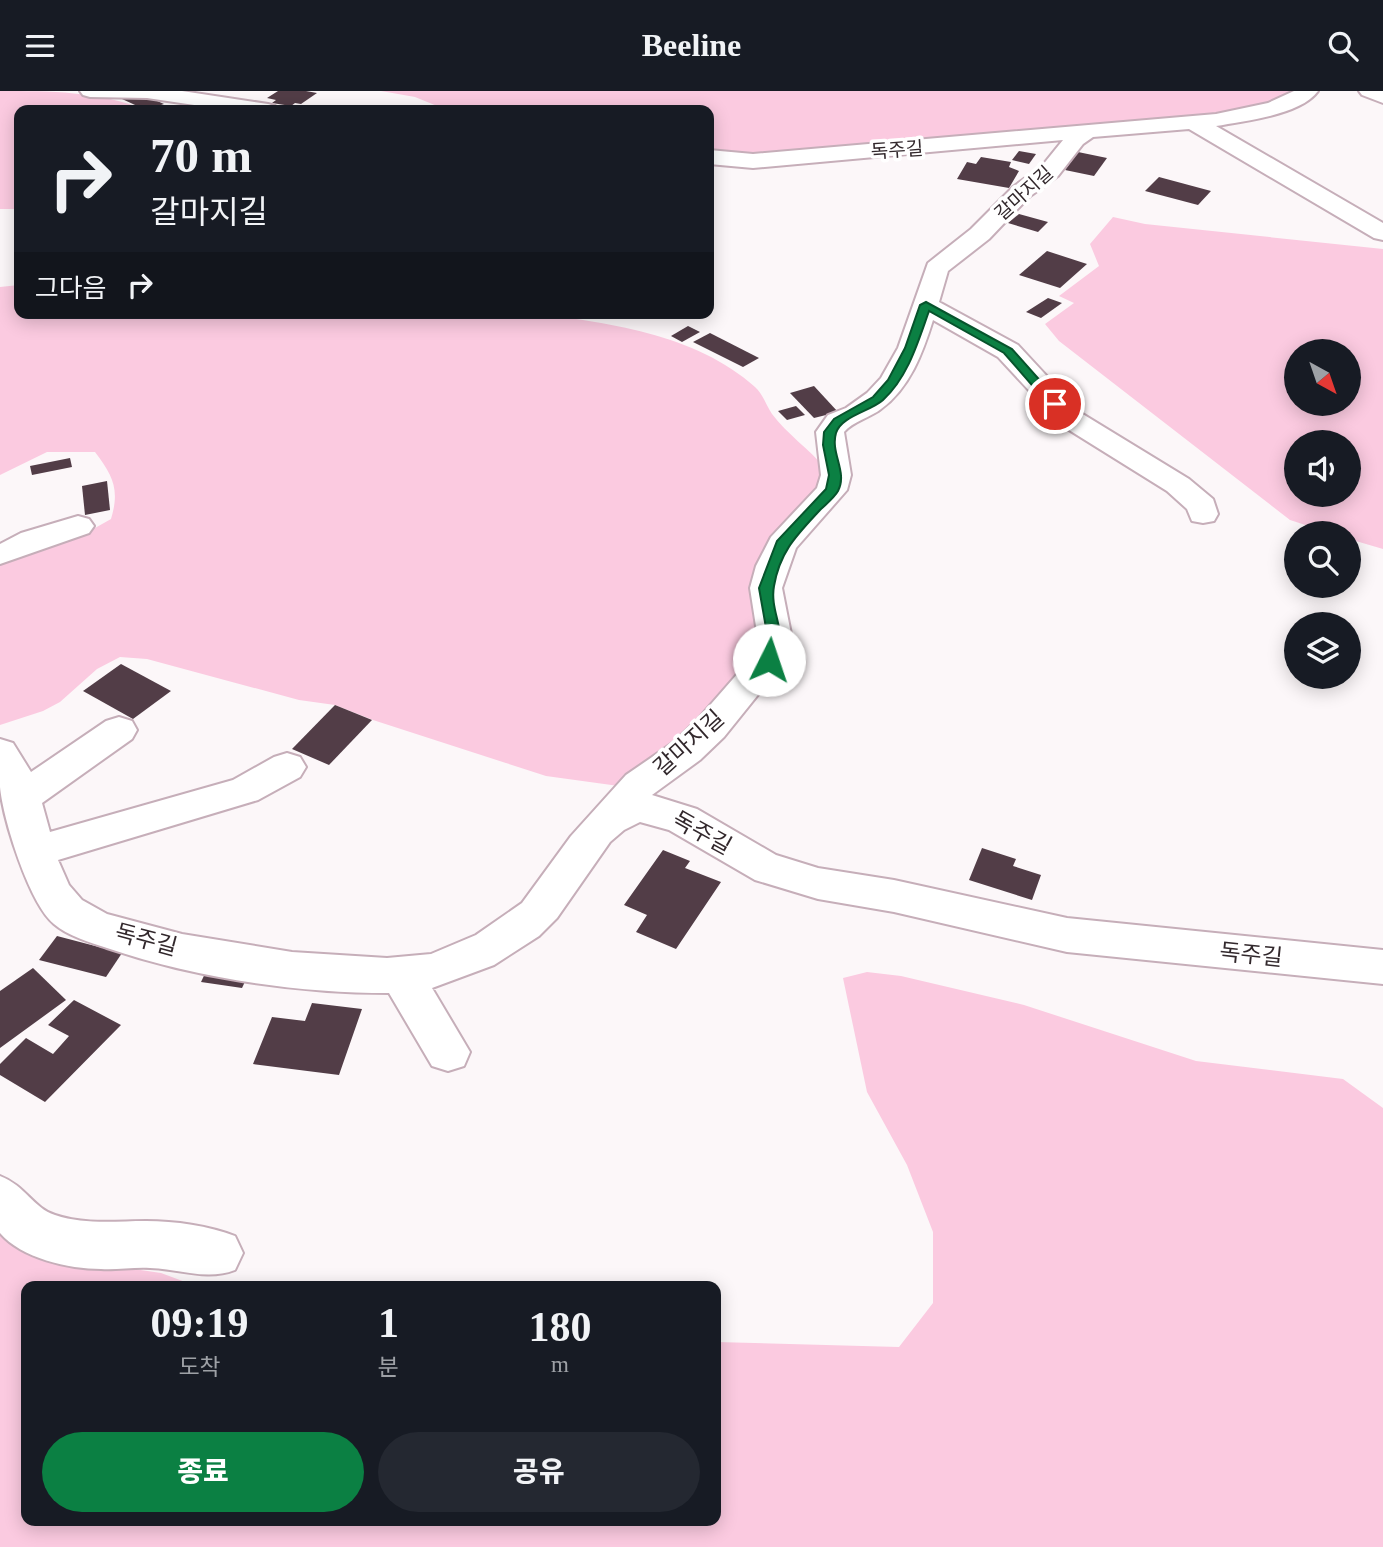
<!DOCTYPE html>
<html lang="ko">
<head>
<meta charset="utf-8">
<style>
  :root { --surface:#171b24; --page:#242831; --text:#f1f3f6; --muted:#9ea1a6; --accent:#0b8043 }
  body { margin:0; font-family:"Times New Roman","Noto Sans KR",serif; background:var(--page); color:var(--text); height:100vh; display:flex; flex-direction:column; font-size:26px; white-space:nowrap }
  * { box-sizing:border-box; margin:0 }
  p { font-size:23px; color:var(--muted) }
  .icon { flex:none; width:38px; height:38px; fill:none; stroke:currentColor; stroke-width:2; stroke-linecap:round; stroke-linejoin:round }
  .map { position:relative; flex:1; overflow:hidden }
  .side { position:absolute; left:21px; top:1190px; width:700px; height:245px; display:flex; flex-direction:column; background:var(--surface); border-radius:14px; box-shadow:0 4px 18px #0003 }
  .side>* { flex:none }
  .banner { position:absolute; left:14px; top:14px; width:700px; height:214px; border-radius:14px; box-shadow:0 4px 18px #0003; background:#171b24; color:var(--text); overflow:hidden }
  .needle { width:46px; rotate:140deg }
  .tools { position:absolute; left:1284px; top:248px; display:grid; gap:14px }
  .tools a { display:grid; place-items:center; width:77px; height:77px; border-radius:50%; background:var(--surface); box-shadow:0 4px 18px #0003; font-size:35px }
  .pin { position:absolute; display:grid; place-items:center; width:60px; height:60px; color:#fff; margin:-30px; border:4px solid #fff; border-radius:50%; box-shadow:0 2px 7px #0007 }
  .me { position:absolute; width:77px; margin:-38px; rotate:4deg; stroke-linejoin:round; filter:drop-shadow(0 0 5px #0008) }
  .turn { display:flex; align-items:center; gap:24px; height:147px; padding:0 21px; font-size:32px }
  .turn .icon { width:91px; height:91px; stroke-width:2.5 }
  .turn b { display:block; font-size:49px; line-height:60px }
  .then { display:flex; align-items:center; height:66px; padding:0 21px; background:#0003; gap:14px; font-size:26px }
  .eta { display:flex; justify-content:space-evenly; align-items:center; height:119px; text-align:center }
  .eta b { font-size:42px; font-weight:800; line-height:49px }
  .primary-button { display:flex; gap:14px; margin-top:auto; padding:14px 21px }
  .primary-button a { flex:1; height:80px; border-radius:42px; background:var(--accent); color:#fff; font-size:28px; font-weight:800; line-height:80px; text-align:center }
  .primary-button a+a { background:var(--page); color:var(--text) }
  header { display:flex; justify-content:space-between; align-items:center; height:91px; padding:0 21px; background:var(--surface); font-size:32px; font-weight:800 }
  .map>svg:first-child { display:block }
</style>
</head>
<body>
<header><svg class="icon" aria-label="menu" viewBox="0 0 24 24"><path d="M4 6h16M4 12h16M4 18h16"/></svg>Beeline<svg class="icon" aria-label="search" viewBox="0 0 24 24"><circle cx="10" cy="10" r="6"/><path d="M15 15l6 6"/></svg></header>
<div class="map">
<svg width="1383" height="1456" viewBox="0 0 1383 1456">
  <rect width="100%" height="100%" fill="#fcf7f9"/>
  <g fill="#fbcae0" fill-rule="evenodd">
    <path d="M 0,0 C 50,0 99,0 146,19 L 19,19 L 19,118 L 0,118 Z"/>
    <path d="M 381,0 L 1296,0 L 1282,11 L 1222,24 L 753,68 L 709,63 L 709,19 L 447,19 L 415,6 Z"/>
    <path d="M 1113,126 L 1145,133 L 1383,158 L 1383,458 L 1349,448 L 1349,443 L 1333,443 L 1290,429 L 1059,250 L 1045,233 L 1074,212 L 1059,205 L 1099,175 L 1090,153 ZM 1297,261 L 1349,261 L 1349,313 L 1297,313 ZM 1297,352 L 1349,352 L 1349,404 L 1297,404 Z"/>
    <path d="M 19,194 L 19,222 L 528,222 C 605,231 695,242 755,296 C 763,303 766,314 772,323 C 787,343 809,358 825,377 L 824,402 L 806,416 L 761,568 L 735,600 L 626,696 L 546,685 L 373,629 L 335,614 L 299,609 L 147,568 L 120,566 L 97,578 L 60,611 L 43,620 L 0,634 L 0,470 L 43,452 L 95,437 L 111,428 C 120,398 113,385 95,361 L 47,361 L 0,384 L 0,196 Z"/>
    <path d="M 867,881 L 901,885 L 1024,914 L 1196,970 L 1343,988 L 1383,1017 L 1383,1456 L 0,1456 L 0,1139 L 93,1172 L 161,1182 L 196,1195 L 26,1195 L 26,1430 L 716,1430 L 716,1251 L 899,1256 L 933,1212 L 933,1141 L 907,1074 L 867,1001 L 843,887 Z"/>
  </g>
  <g fill="#523d47">
    <path d="M 278,0 L 306,0 L 317,2 L 301,13 L 295,12 L 291,15 L 272,12 L 276,9 L 267,7 Z"/>
    <path d="M 139,2 L 164,13 L 146,19 L 122,8 Z"/>
    <path d="M 1019,60 L 1036,63 L 1029,73 L 1012,69 Z"/>
    <path d="M 1078,61 L 1107,67 L 1094,85 L 1065,79 Z"/>
    <path d="M 981,66 L 1011,71 L 1009,76 L 1019,80 L 1009,97 L 957,88 L 967,71 L 976,73 Z"/>
    <path d="M 1159,86 L 1211,100 L 1198,114 L 1145,100 Z"/>
    <path d="M 1019,123 L 1048,131 L 1038,141 L 1008,132 Z"/>
    <path d="M 1047,160 L 1087,173 L 1060,197 L 1019,184 Z"/>
    <path d="M 1048,207 L 1062,212 L 1041,227 L 1026,221 Z"/>
    <path d="M 688,235 L 700,241 L 682,251 L 671,245 Z"/>
    <path d="M 710,242 L 759,267 L 743,276 L 693,251 Z"/>
    <path d="M 814,295 L 838,321 L 814,327 L 790,302 Z"/>
    <path d="M 796,315 L 805,324 L 787,329 L 778,320 Z"/>
    <path d="M 70,367 L 72,376 L 32,384 L 30,375 Z"/>
    <path d="M 107,390 L 110,419 L 85,424 L 82,395 Z"/>
    <path d="M 121,573 L 171,600 L 133,628 L 83,600 Z"/>
    <path d="M 335,614 L 372,629 L 329,674 L 292,658 Z"/>
    <path d="M 982,757 L 1016,768 L 1013,775 L 1041,784 L 1032,809 L 969,789 Z"/>
    <path d="M 663,759 L 690,770 L 685,777 L 721,791 L 676,858 L 636,841 L 647,824 L 624,814 Z"/>
    <path d="M 57,845 L 122,862 L 106,886 L 39,869 Z"/>
    <path d="M 210,872 L 251,878 L 242,897 L 201,891 Z"/>
    <path d="M 33,877 L 66,909 L 0,957 L 0,900 Z"/>
    <path d="M 74,909 L 121,934 L 45,1011 L 0,984 L 0,973 L 26,947 L 53,963 L 69,945 L 48,934 Z"/>
    <path d="M 312,912 L 362,918 L 339,984 L 253,973 L 272,926 L 305,930 Z"/>
  </g>
  <g fill="none" stroke-linecap="round" stroke-linejoin="round">
    <g stroke="#c6aeb9" stroke-width="4">
      <g id="minor">
        <path d="M 80,0 L 182,0 L 268,13 L 275,15 L 279,19 L 228,19 L 147,7 L 90,6 L 83,4 Z"/>
        <path d="M 1294,0 L 1318,0 C 1301,24 1244,30 1216,35 L 1383,132 L 1383,149 L 1374,147 L 1189,38 L 1093,46 L 1083,53 L 1058,85 L 1029,106 L 989,148 L 948,180 L 939,211 L 1018,254 L 1081,322 L 1189,388 L 1213,408 L 1218,423 L 1214,430 L 1203,432 L 1192,430 L 1187,418 L 1167,400 L 1061,334 L 998,266 L 933,229 C 923,261 910,297 881,318 C 871,326 852,331 844,341 L 851,384 L 847,399 L 796,457 L 782,497 L 792,548 L 786,569 L 724,646 L 700,669 L 652,704 L 697,718 L 776,764 L 818,777 L 894,789 L 1067,827 L 1383,859 L 1383,893 L 1067,861 L 894,821 L 818,808 L 755,789 L 669,739 L 640,731 L 624,739 L 610,751 L 557,827 L 539,845 L 494,874 L 432,897 L 470,961 L 464,975 L 448,980 L 432,975 L 389,902 C 296,902 195,887 107,857 C 89,851 68,845 54,833 C 29,812 3,728 0,696 C 0,680 0,663 0,648 L 13,652 L 31,681 L 106,630 L 119,626 L 132,630 L 137,639 L 132,648 L 42,712 L 50,741 L 233,689 L 274,666 L 287,662 L 300,666 L 306,676 L 300,686 L 258,709 L 58,769 L 69,794 L 82,809 L 107,823 L 182,843 L 292,861 L 387,867 L 431,863 L 476,844 L 522,812 L 571,745 L 626,684 L 674,651 L 698,628 L 753,565 L 758,548 L 750,497 L 756,475 L 771,446 L 817,397 L 821,384 L 816,341 L 828,324 L 846,317 L 867,302 L 881,287 L 898,257 L 928,172 L 971,138 L 1013,96 L 1042,75 L 1063,49 L 753,77 L 709,73 L 709,59 L 753,63 L 1216,23 L 1268,12 Z"/>
        <path d="M 1359,0 L 1383,0 L 1383,12 L 1362,4 Z"/>
        <path d="M 78,425 L 89,428 L 94,435 L 89,442 L 0,473 L 0,453 L 21,442 Z"/>
        <path d="M 0,1085 C 26,1095 33,1117 55,1124 C 85,1134 116,1130 146,1130 C 175,1130 209,1135 235,1145 L 243,1162 L 235,1179 C 207,1190 180,1178 150,1177 C 134,1176 117,1179 101,1178 C 69,1178 21,1167 0,1142 Z"/>
      </g>
    </g>
    <use href="#minor" fill="#fff" fill-rule="evenodd"/>
  </g>
  <path fill="#0b8043" stroke="#07532c" stroke-width="2" d="M 926,211 L 1012,258 L 1061,313 L 1051,316 L 1004,262 L 929,220 C 918,251 908,286 883,309 C 871,320 841,325 836,342 C 830,362 848,381 838,400 C 834,407 826,413 820,419 C 797,444 780,460 774,495 C 769,522 790,543 775,573 L 764,573 L 762,569 L 768,548 L 759,497 L 777,450 L 826,398 L 829,384 L 823,354 L 824,341 L 834,328 L 873,306 L 888,289 L 905,257 L 920,214 Z"/>
  <g text-anchor="middle" dominant-baseline="central" stroke-width="7" stroke-linejoin="round" paint-order="stroke">
    <g font-size="19" fill="#32282c" stroke="#fff">
      <text transform="translate(897 59) rotate(-4)">독주길</text>
      <text transform="translate(1024 102) rotate(-42)">갈마지길</text>
    </g>
    <g font-size="23" fill="#32282c" stroke="#fff">
      <text transform="translate(689 652) rotate(-42)">갈마지길</text>
      <text transform="translate(702 742) rotate(29)">독주길</text>
      <text transform="translate(146 849) rotate(15)">독주길</text>
      <text transform="translate(1251 864) rotate(6)">독주길</text>
    </g>
  </g>
</svg>
<div class="tools">
<a><svg class="needle" viewBox="-14 -14 28 28"><path d="M0-13l5 13h-10z" fill="#e53935"/><path d="M0 13l5-13h-10z" fill="#9ea1a6"/></svg></a>
<a><svg class="icon" aria-label="sound" viewBox="0 0 24 24"><path d="M4 9h4l5-4v14l-5-4H4zM17 9q2 3 0 6"/></svg></a>
<a><svg class="icon" aria-label="search" viewBox="0 0 24 24"><circle cx="10" cy="10" r="6"/><path d="M15 15l6 6"/></svg></a>
<a><svg class="icon" aria-label="layers" viewBox="0 0 24 24"><path d="M12 4l9 5-9 5-9-5zM3 14l9 5 9-5"/></svg></a>
</div>
<div class="pin" style="left:1055px;top:313px;background:#d93025"><svg class="icon" aria-label="arrive" viewBox="0 0 24 24"><path d="M6 21V4h12l-3 4 3 4H6"/></svg></div>
<svg class="me" style="left:769px;top:569px" viewBox="-20 -20 40 40"><circle r="19" fill="#fff"/><path d="M0-13L10 11 0 6-10 11z" fill="#0b8043"/></svg>
<div class="banner">
<div class="turn"><svg class="icon" aria-label="right" viewBox="0 0 24 24"><path d="M7 20v-9h11M14 6l5 5-5 5"/></svg><div><b>70 m</b>갈마지길</div></div>
<div class="then">그다음<svg class="icon" aria-label="right" viewBox="0 0 24 24"><path d="M7 20v-9h11M14 6l5 5-5 5"/></svg></div>
</div>
<section class="side">
<div class="eta">
<div><b>09:19</b><p>도착</p></div>
<div><b>1</b><p>분</p></div>
<div><b>180</b><p>m</p></div>
</div>
<div class="primary-button"><a>종료</a><a>공유</a></div>
</section>
</div>
</body>
</html>
